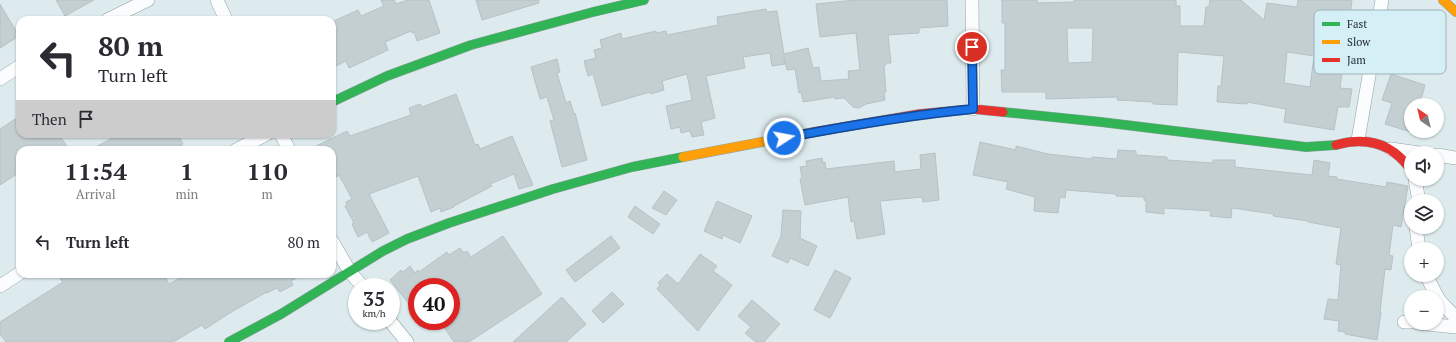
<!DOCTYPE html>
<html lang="en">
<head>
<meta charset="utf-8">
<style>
  :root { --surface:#fff; --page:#f7f7f7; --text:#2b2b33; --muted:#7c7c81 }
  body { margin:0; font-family:"PT Serif",serif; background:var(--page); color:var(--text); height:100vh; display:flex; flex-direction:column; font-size:15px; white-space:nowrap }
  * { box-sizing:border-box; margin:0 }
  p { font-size:13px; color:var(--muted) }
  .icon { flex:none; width:22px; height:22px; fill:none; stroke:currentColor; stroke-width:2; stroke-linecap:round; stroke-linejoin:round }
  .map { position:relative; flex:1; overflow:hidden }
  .sheet { position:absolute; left:16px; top:146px; width:320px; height:132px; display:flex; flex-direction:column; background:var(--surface); border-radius:12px; box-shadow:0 1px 3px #0004 }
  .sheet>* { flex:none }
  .guide { position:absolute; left:16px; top:16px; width:320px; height:122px; border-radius:12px; box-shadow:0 1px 3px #0004; background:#fff; color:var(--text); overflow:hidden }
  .needle { width:26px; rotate:325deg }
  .fabs { position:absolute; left:1404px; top:98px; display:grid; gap:8px }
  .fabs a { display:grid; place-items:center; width:40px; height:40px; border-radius:50%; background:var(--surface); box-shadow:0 1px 3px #0004; font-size:20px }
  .speed { position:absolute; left:348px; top:278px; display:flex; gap:8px; font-size:20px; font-weight:700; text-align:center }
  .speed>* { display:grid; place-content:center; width:52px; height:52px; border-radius:50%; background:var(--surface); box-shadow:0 1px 3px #0004; line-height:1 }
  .speed small { font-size:10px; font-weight:400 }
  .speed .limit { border:6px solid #d22; background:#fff; color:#111 }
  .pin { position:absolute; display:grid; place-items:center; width:34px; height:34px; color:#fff; margin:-17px; border:2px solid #fff; border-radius:50%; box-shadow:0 1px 4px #0007 }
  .me { position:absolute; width:44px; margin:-22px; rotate:79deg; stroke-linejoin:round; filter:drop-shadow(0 0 3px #0008) }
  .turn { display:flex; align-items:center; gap:14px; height:84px; padding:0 16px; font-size:18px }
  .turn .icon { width:52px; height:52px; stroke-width:2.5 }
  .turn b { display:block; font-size:28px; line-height:34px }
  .then { display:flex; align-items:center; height:38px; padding:0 16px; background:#0003; gap:8px; font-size:15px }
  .eta { display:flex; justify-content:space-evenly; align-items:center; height:68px; text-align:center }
  .eta b { font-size:24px; font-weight:700; line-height:28px }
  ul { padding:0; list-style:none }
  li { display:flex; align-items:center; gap:12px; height:56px; padding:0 16px }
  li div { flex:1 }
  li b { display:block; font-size:15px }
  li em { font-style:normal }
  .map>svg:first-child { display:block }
</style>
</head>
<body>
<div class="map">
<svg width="1456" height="342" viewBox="0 0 1456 342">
  <rect width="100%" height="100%" fill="#ddebef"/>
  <g fill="#c4cfd2" stroke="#b6c2c5" fill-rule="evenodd">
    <path d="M 56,0 L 94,0 L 65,16 Z"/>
    <path d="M 381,0 L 394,0 L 396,4 L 408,0 L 429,0 L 440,33 L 417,41 L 414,32 L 412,33 L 411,31 L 385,42 L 388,50 L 349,68 L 346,61 L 332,68 L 332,22 L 358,10 L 361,16 L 384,6 Z"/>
    <path d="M 476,0 L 539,0 L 539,3 L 482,20 Z"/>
    <path d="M 855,0 L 947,0 L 948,26 L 919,28 L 919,33 L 888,35 L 891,63 L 886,63 L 886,65 L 884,65 L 886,92 L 884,92 L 885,100 L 866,104 L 859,108 L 853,107 L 844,98 L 835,99 L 835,97 L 803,102 L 801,92 L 799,93 L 795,69 L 787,70 L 784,57 L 785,64 L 772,66 L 770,53 L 743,57 L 745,68 L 706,76 L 715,118 L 701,122 L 704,135 L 692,137 L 690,131 L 681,133 L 680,127 L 671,129 L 666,106 L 692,100 L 687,74 L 662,81 L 664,90 L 651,94 L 650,92 L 602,106 L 593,74 L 588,76 L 584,61 L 596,58 L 594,50 L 602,48 L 600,40 L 621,33 L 622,39 L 656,31 L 656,33 L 666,31 L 667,35 L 718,25 L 717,17 L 766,9 L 767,12 L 777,11 L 784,54 L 808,48 L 813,68 L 819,67 L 821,81 L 849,79 L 848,71 L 860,70 L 856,33 L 820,37 L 816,4 Z"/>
    <path d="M 1002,0 L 1037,0 L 1037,3 L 1074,2 L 1074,0 L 1176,0 L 1176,6 L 1180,6 L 1180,26 L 1204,26 L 1206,7 L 1209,7 L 1210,0 L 1241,0 L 1264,20 L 1267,3 L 1297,7 L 1298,0 L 1352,0 L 1340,88 L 1352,89 L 1349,107 L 1338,107 L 1334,130 L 1284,122 L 1286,109 L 1247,102 L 1247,104 L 1217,102 L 1218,86 L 1221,86 L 1224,56 L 1178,52 L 1177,105 L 1153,104 L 1153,102 L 1117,100 L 1118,97 L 1046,99 L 1046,92 L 1002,92 L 1001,70 L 1005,70 L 1005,23 L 1002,23 ZM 1067,28 L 1093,28 L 1092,62 L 1068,63 ZM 1287,52 L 1314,56 L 1310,87 L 1284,83 Z"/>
    <path d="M 0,4 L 19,36 L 0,48 Z"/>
    <path d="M 557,59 L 560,72 L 557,73 L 566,103 L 570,101 L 574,114 L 575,113 L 587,160 L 562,167 L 550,121 L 554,120 L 547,97 L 540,99 L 531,67 Z"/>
    <path d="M 1391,74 L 1425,85 L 1420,104 L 1411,101 L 1411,132 L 1385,124 L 1392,103 L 1382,100 Z"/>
    <path d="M 456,94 L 475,145 L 478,144 L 480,149 L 512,136 L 533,185 L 519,189 L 514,174 L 490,184 L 492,186 L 454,206 L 454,207 L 441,212 L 440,208 L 431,212 L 418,176 L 369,194 L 389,233 L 372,242 L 367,232 L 358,237 L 352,224 L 354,223 L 345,206 L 347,205 L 346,202 L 352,199 L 339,175 L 337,177 L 332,167 L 332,150 L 308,150 L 347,131 L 350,136 L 411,115 L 409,108 L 420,104 L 422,107 Z"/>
    <path d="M 20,116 L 20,134 L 59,134 L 69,150 L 20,150 L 20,172 L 0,185 L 0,129 Z"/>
    <path d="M 120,134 L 178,134 L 183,144 L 179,146 L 182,150 L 90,150 Z"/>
    <path d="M 980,142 L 1016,150 L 1016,146 L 1048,154 L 1092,159 L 1092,157 L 1117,159 L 1118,150 L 1136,151 L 1136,155 L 1167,157 L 1167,160 L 1213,163 L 1213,160 L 1235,160 L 1235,167 L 1312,175 L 1314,160 L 1330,163 L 1328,176 L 1337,177 L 1337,179 L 1386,187 L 1387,182 L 1408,186 L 1401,227 L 1393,225 L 1389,255 L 1393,256 L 1391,270 L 1385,269 L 1380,312 L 1381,312 L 1377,340 L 1345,334 L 1345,332 L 1338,331 L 1339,321 L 1324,319 L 1328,299 L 1338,300 L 1341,265 L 1336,264 L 1341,228 L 1308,222 L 1308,221 L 1273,216 L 1274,214 L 1232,208 L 1231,218 L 1210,216 L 1211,211 L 1164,208 L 1164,214 L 1146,212 L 1146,201 L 1144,200 L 1144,197 L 1116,196 L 1116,194 L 1066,190 L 1065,198 L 1060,197 L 1058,213 L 1034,211 L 1035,197 L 1006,189 L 1008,182 L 973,175 Z"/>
    <path d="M 935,153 L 939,200 L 923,202 L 922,197 L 880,201 L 885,234 L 857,239 L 854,221 L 851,222 L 848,197 L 805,205 L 800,179 L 802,178 L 800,167 L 807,166 L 806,161 L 822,158 L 823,163 L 825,162 L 826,169 L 894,161 L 895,172 L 921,169 L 920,155 Z"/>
    <path d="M 664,191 L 677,200 L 666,215 L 652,208 Z"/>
    <path d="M 717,201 L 752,216 L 740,243 L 723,235 L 722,239 L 704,231 Z"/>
    <path d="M 635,206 L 660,224 L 653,234 L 628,217 Z"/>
    <path d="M 783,210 L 801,211 L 800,238 L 817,246 L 808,266 L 790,258 L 788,263 L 772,256 L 781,236 Z"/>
    <path d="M 503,236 L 542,294 L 469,342 L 454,342 L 440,321 L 451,321 L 451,287 L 417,287 L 417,314 L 390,280 L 401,270 L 403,272 L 410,266 L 415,273 L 418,270 L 419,272 L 447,252 L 449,255 L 460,248 L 464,253 L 467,251 L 471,257 Z"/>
    <path d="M 611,236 L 620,248 L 575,282 L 566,270 Z"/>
    <path d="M 700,254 L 717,266 L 713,271 L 732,285 L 698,331 L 657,289 L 660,285 L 658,283 L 667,274 L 678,284 Z"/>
    <path d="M 835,270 L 851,278 L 830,318 L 814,310 Z"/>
    <path d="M 68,274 L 164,274 L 169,284 L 188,274 L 303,274 L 291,281 L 293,285 L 280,292 L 277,288 L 267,293 L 267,292 L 233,311 L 205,329 L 202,325 L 173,342 L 6,342 L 0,334 L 0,322 L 63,282 L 60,279 Z"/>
    <path d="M 612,292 L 624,304 L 603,323 L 592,311 Z"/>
    <path d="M 562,297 L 586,324 L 566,342 L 513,342 Z"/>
    <path d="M 752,300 L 780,324 L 764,342 L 756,342 L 745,333 L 751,327 L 738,316 Z"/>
  </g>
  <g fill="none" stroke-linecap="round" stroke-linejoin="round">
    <g stroke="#96a0a4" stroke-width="14">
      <g id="street">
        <path d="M 217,0 L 226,20"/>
        <path d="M 972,0 L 973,109"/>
        <path d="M 107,20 L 148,0"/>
        <path d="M 0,79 L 20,66"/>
        <path d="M 281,134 L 289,150"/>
        <path d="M 1358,140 L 1382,0"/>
        <path d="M 1391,149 L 1419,153"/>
        <path d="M 236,150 L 267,134"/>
        <path d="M 1437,155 L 1456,158"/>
        <path d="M 1415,179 L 1418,196 L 1418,201"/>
        <path d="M 1416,227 L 1419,249"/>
        <path d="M 332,241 L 350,272 L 363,287"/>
        <path d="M 1426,275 L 1439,300 L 1456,318"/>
        <path d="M 0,286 L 20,273"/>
        <path d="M 390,321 L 407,342"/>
        <path d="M 1404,322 L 1411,322"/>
        <path d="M 1417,323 L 1456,327"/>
      </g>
    </g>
    <g stroke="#96a0a4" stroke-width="10">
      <g id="fast">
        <path d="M 332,102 L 387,76 L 471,45 L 593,12 L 644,0"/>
        <path d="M 1003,112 L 1101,122 L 1306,147 L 1336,145"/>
        <path d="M 229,342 L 281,314 L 383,251 L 407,239 L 449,223 L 553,189 L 632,167 L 683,157"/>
      </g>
    </g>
    <g stroke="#96a0a4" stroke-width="10">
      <g id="slow">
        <path d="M 1443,0 L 1456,12"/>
        <path d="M 683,157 L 814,132"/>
      </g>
    </g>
    <g stroke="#96a0a4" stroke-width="10">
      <g id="jam">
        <path d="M 814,132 L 920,114 L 973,109 L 1003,112"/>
        <path d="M 1336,145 C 1367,136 1392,143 1411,170"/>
      </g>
    </g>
    <use href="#street" stroke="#fafcfd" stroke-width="13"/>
    <use href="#fast" stroke="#30b455" stroke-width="9"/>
    <use href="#slow" stroke="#ff9f0a" stroke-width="9"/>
    <use href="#jam" stroke="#e5322d" stroke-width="9"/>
  </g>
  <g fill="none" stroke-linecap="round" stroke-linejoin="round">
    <g stroke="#114b97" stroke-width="10">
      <path id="route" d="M 784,138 C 847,126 909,115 973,109 L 972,47"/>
    </g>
    <use href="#route" stroke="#1a73e8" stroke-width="7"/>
  </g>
  <rect x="1314" y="10" width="132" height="64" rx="6" fill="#d5eff7" stroke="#9eb2b9" stroke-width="1"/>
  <rect x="1322" y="22" width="18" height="4" fill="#30b455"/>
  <rect x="1322" y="40" width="18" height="4" fill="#ff9f0a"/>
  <rect x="1322" y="58" width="18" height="4" fill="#e5322d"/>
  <g font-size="11" fill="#1c2528">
    <text x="1347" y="28">Fast</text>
    <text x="1347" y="46">Slow</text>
    <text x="1347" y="64">Jam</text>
  </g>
</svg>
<div class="fabs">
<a><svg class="needle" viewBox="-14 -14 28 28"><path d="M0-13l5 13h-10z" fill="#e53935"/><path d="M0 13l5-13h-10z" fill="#7c7c81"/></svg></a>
<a><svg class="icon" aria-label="sound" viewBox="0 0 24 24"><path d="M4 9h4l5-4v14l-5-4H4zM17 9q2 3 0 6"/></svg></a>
<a><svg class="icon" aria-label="layers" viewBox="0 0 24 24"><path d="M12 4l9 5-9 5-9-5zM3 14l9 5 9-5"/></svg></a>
<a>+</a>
<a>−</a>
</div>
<div class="speed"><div>35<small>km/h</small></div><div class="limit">40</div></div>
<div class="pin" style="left:972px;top:47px;background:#d93025"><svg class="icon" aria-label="arrive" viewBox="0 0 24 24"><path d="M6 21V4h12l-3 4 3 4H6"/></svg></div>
<svg class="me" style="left:784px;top:138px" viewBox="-20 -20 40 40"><circle r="17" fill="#1a73e8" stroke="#fff" stroke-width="3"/><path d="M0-11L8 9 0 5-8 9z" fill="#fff"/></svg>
<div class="guide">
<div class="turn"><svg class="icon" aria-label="left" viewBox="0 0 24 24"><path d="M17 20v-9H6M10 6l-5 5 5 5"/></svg><div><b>80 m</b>Turn left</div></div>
<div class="then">Then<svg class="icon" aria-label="arrive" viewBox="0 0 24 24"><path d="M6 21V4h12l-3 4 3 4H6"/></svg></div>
</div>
<section class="sheet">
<div class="eta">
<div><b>11:54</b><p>Arrival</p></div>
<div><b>1</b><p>min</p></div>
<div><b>110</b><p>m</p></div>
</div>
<ul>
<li><svg class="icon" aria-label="left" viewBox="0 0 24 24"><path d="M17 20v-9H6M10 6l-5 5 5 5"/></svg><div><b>Turn left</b></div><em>80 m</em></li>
</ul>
</section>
</div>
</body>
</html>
